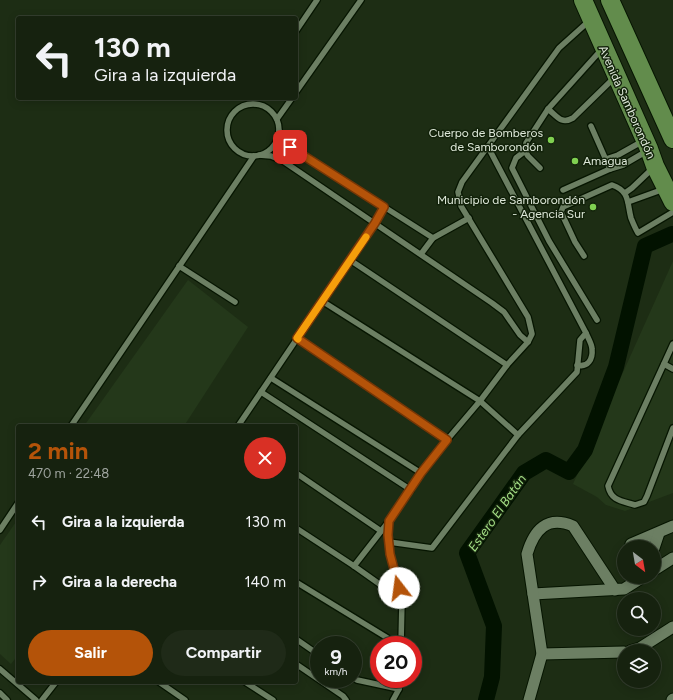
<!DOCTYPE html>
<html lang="es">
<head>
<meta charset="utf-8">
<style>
  :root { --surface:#16220f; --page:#1f2a18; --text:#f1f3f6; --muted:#9ea49e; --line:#353f2f; --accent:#b45309 }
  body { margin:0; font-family:Figtree,sans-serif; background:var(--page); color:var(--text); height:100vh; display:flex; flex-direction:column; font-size:15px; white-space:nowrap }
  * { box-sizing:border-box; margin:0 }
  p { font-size:13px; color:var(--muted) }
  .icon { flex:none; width:22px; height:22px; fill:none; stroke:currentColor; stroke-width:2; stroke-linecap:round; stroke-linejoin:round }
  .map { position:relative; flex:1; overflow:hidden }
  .details { position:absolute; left:16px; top:424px; width:282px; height:260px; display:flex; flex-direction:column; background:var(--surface); border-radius:4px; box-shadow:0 2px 10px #0003,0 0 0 1px var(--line) }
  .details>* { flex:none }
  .top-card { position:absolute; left:16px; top:16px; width:282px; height:84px; border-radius:4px; box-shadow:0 2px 10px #0003,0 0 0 1px var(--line); background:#16220f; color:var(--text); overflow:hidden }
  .needle { width:26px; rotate:149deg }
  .fabs { position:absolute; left:617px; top:540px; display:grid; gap:8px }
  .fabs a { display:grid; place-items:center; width:44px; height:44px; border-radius:50%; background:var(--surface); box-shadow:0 2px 10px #0003,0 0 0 1px var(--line); font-size:20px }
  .speed { position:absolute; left:310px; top:636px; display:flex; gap:8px; font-size:20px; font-weight:700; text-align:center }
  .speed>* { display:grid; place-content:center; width:52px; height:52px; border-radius:50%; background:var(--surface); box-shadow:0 2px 10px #0003,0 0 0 1px var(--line); line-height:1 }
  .speed small { font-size:10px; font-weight:400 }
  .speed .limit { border:6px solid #d22; background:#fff; color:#111 }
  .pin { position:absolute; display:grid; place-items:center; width:34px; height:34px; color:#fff; margin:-17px; border-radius:8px; box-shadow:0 2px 6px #0006 }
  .me { position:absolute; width:44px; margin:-22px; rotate:345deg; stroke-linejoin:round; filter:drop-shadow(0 0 3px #0008) }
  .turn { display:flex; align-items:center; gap:14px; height:84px; padding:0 12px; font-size:18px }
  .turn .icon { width:52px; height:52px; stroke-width:2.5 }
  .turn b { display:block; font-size:28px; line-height:34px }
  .round { display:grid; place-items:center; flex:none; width:42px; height:42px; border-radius:21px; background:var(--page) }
  .overview { display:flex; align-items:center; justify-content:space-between; height:68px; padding:0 12px }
  h1 { font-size:24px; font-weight:700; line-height:30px; color:var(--accent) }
  .cta { display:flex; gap:8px; margin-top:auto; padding:8px 12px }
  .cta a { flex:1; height:46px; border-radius:24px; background:var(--accent); color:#fff; font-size:16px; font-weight:700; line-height:46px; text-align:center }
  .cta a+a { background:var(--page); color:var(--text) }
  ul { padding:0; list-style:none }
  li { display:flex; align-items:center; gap:12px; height:60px; padding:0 12px }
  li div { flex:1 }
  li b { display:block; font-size:15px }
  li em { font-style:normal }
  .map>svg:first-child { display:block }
</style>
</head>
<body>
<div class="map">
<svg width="673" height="700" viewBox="0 0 673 700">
  <rect width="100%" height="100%" fill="#1d2d14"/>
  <g fill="#24381a">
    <path d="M 673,261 L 673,493 L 625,511 L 606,505 L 597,497 L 573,484 Z"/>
    <path d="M 188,280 L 248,327 L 184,426 L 84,426 Z"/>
    <path d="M 18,519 L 18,655 L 11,664 L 0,654 L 0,545 Z"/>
  </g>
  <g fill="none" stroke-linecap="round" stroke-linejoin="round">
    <path stroke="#021200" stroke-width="16" d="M 486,700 L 492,677 L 494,626 L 467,553 L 524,473 L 546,460 L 569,472 L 585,450 L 616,367 L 645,246 L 672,234"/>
    <g stroke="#061501" stroke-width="8">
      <g id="service">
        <path d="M 296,31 L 317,0"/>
        <path d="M 296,92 L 361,0"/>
        <circle cx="253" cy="130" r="26"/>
        <path d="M 548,109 C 557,116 561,125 573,118 L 614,78"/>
        <path d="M 277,119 L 292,98"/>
        <path d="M 591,126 L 610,169"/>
        <path d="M 279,131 L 285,143 L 290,147 L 433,238"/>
        <path d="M 525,151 L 516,158 L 512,168 L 549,241 L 597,320"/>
        <path d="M 259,155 L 271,156 L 283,161 L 492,303 L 504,312 L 520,335 L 528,342"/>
        <path d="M 606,159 L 618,155 L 643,141"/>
        <path d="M 540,168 L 528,156 L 525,151 L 526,143 L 548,109 L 602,49"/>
        <path d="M 563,190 L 610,169 L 623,165 L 647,151"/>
        <path d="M 625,193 L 632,188 L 653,168"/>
        <path d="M 628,202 L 664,189"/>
        <path d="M 421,254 L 433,238 L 469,218"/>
        <path d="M 584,256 L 575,242 L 561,212 L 563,207 L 612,185 C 630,191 627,203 631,218 C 633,223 635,228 638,233 L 673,212"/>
        <path d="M 350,260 L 507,365"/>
        <path d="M 179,266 L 235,302"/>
        <path d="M 322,301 L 480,401 L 518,435"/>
        <path d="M 297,339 L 447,440"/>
        <path d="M 673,344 L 608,486 C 611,501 622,501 635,505 L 644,502 L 647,496 L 673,428"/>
        <path d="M 664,364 L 673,369"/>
        <path d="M 577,365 C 588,368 593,359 592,349 C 592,344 588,338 586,333"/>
        <path d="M 271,378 L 421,473"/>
        <path d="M 261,392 L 411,490"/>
        <path d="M 71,426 L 254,156"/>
        <path d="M 238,426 L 375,223 L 384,207"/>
        <path d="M 296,473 L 381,531"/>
        <path d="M 389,521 L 388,535 L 390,554 L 402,600 L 401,645"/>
        <path d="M 296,528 L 354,566 L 402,600"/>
        <path d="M 0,530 L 18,503"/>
        <path d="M 389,542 L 432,548 L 518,435 L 577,372 L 580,340 L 586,333 L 488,147"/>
        <path d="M 354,566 L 389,521 L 421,473 L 447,440 L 480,401 L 507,365 L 528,342 L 532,334 L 528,317 L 461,206 L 458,192 L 462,182 L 559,48 L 589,21"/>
        <path d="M 296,582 L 399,645"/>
        <path d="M 296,639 L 319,655"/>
        <path d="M 296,664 L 343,696 L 346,700"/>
        <path d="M 0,669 L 36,700"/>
        <path d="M 353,677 L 357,680 L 399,689"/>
        <path d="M 159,682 L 185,700"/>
        <path d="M 245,682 L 273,700"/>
        <path d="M 0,693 L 7,700"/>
        <path d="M 42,700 L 56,682"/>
        <path d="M 393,700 L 399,689 L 399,679"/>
      </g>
    </g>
    <g stroke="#061501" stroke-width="13">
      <g id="minor">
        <path d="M 631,544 L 673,526"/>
        <path d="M 654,548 L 659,533"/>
        <path d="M 654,570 L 673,558"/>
        <path d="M 533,594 L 624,589 L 643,577"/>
        <path d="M 630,651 L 640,648 L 673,627"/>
        <path d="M 542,654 L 624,652"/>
        <path d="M 529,700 L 542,654 L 527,554 C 534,530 547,515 573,526 L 615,590"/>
        <path d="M 672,700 L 673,699"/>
      </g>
    </g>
    <g stroke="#061501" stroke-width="20">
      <g id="trunk">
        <path d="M 583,0 L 649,149 L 655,166 L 673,202"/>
        <path d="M 610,0 L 673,139"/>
      </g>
    </g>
    <use href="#service" stroke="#6c7f63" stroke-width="5.5"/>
    <use href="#minor" stroke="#6c7f63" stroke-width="11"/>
    <use href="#trunk" stroke="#628c4c" stroke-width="18"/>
  </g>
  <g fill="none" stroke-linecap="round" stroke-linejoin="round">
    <g stroke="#753606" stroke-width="10">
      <path id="route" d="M 290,147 L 384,207 L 375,223 L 297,338 L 447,440 L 421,473 L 389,521 L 388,535 L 390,554 L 399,588"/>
    </g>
    <use href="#route" stroke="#b45309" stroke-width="7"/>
    <path stroke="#f59e0b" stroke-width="7" d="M 298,339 L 297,338 L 366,237"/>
  </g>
  <g fill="#80d051" stroke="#13230b" stroke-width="1.5">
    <circle cx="551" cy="140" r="4"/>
    <circle cx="575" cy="161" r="4"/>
    <circle cx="593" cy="207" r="4"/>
  </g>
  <g text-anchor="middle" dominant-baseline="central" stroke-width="3" stroke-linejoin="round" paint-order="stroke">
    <g font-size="12" fill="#dde7d8" stroke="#13230b">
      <text transform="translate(627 102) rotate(66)">Avenida Samborondón</text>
    </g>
    <g font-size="12" fill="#dde7d8" stroke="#13230b" text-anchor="end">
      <text x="543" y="133">Cuerpo de Bomberos<tspan x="543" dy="14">de Samborondón</tspan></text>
      <text x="583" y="161" text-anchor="start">Amagua</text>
      <text x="585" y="200">Municipio de Samborondón<tspan x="585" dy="14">- Agencia Sur</tspan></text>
    </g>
    <g font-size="13" font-style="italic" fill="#a4df86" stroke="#13230b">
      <text transform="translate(497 513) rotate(-55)">Estero El Batán</text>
    </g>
  </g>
</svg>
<div class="fabs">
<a><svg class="needle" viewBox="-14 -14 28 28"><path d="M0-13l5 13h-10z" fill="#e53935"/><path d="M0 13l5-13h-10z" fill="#9ea49e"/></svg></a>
<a><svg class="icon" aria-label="search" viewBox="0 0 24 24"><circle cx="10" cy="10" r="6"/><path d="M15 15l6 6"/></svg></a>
<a><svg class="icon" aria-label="layers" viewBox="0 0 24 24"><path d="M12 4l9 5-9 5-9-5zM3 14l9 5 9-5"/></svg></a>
</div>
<div class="speed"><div>9<small>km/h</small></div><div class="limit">20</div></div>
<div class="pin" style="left:290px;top:147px;background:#d93025"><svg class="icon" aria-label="arrive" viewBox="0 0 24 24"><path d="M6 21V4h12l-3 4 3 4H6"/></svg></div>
<svg class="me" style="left:399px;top:588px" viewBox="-20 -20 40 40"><circle r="19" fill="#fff"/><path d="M0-13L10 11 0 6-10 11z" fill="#b45309"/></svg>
<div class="top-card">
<div class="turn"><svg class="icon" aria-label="left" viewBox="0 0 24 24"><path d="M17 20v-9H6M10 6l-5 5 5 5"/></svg><div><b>130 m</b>Gira a la izquierda</div></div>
</div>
<section class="details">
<div class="overview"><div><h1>2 min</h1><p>470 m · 22:48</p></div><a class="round" style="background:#d93025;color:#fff"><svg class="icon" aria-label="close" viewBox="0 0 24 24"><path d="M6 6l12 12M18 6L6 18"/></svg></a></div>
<ul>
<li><svg class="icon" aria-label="left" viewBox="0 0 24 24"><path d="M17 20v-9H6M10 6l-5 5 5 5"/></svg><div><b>Gira a la izquierda</b></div><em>130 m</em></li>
<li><svg class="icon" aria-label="right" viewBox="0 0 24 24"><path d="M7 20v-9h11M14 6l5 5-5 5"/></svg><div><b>Gira a la derecha</b></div><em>140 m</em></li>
</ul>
<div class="cta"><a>Salir</a><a>Compartir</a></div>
</section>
</div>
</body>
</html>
